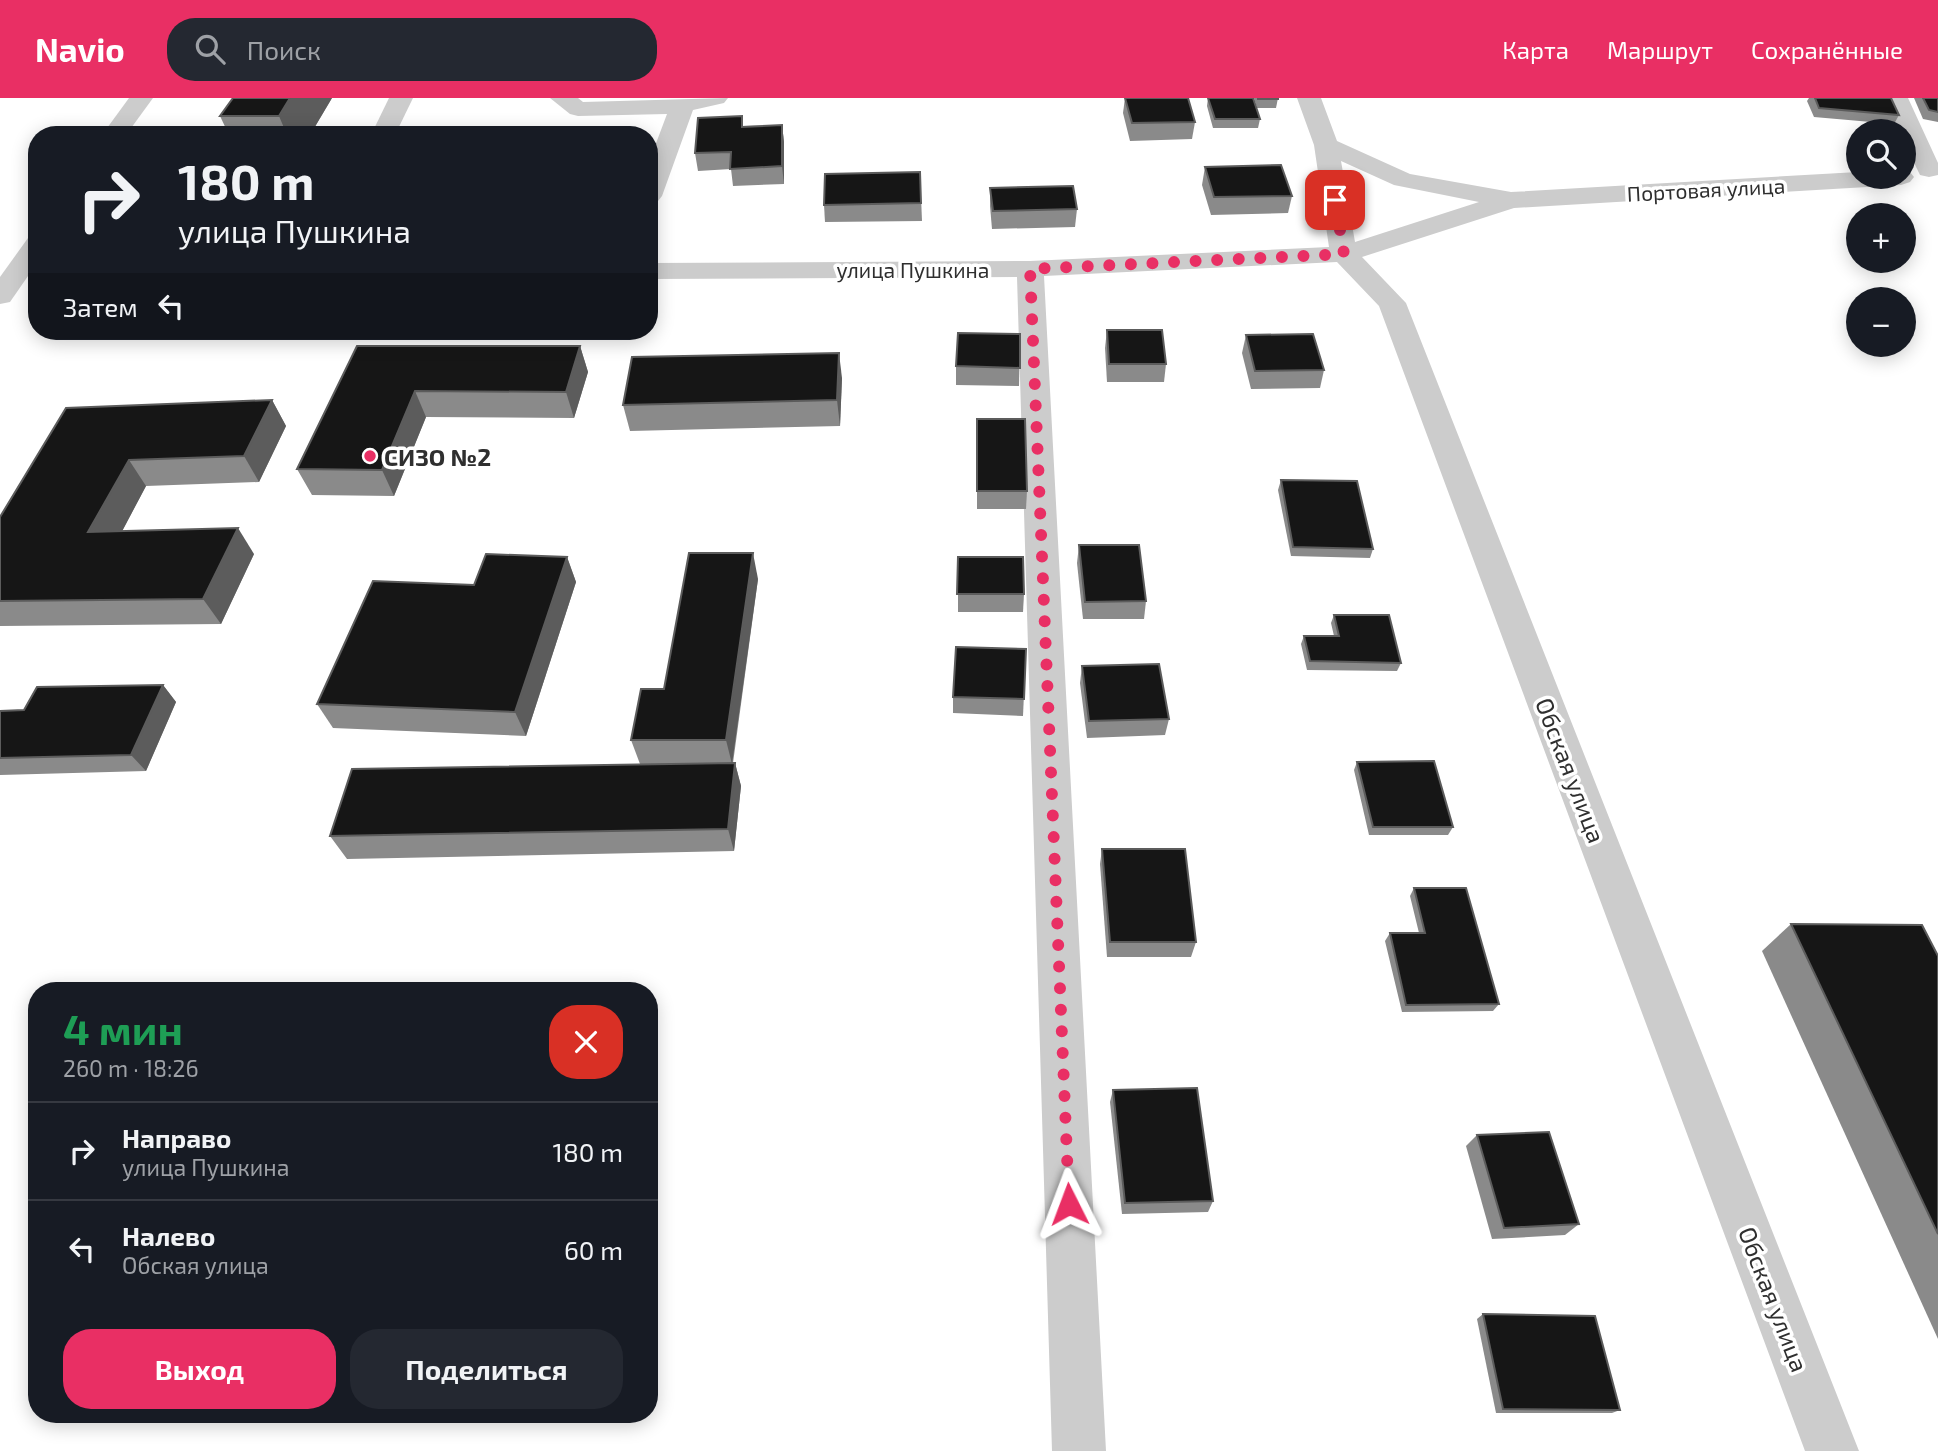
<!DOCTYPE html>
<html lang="ru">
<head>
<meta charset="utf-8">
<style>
  :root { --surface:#171b24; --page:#242831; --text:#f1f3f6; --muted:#9ea1a6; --line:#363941; --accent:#e92f64 }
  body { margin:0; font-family:"Exo 2",sans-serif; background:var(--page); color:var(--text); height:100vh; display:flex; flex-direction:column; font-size:26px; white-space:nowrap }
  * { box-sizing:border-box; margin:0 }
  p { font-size:23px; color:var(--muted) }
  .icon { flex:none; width:38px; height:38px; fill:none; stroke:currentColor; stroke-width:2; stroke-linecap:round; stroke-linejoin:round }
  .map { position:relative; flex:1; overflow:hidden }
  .side { position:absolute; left:28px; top:884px; width:630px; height:441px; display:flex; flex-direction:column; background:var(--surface); border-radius:28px; box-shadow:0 4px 18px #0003 }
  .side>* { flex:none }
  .banner { position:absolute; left:28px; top:28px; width:630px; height:214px; border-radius:28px; box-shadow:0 4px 18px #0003; background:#171b24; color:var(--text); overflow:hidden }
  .buttons { position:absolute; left:1846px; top:21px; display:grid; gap:14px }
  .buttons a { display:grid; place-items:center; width:70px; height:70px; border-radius:50%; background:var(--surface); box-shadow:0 4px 18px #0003; font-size:35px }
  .pin { position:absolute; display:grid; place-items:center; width:60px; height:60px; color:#fff; margin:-30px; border-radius:14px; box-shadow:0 4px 10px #0006 }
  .me { position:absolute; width:77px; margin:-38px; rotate:357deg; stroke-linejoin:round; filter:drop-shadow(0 0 5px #0008) }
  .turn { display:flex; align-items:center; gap:24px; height:147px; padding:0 35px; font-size:32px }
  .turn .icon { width:91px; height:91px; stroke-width:2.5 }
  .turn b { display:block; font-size:49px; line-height:60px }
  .then { display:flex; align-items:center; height:66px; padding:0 35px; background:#0003; gap:14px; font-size:26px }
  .round { display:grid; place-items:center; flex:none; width:74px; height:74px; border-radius:28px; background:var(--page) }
  .head { display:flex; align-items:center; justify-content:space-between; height:119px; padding:0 35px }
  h1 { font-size:42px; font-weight:700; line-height:52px; color:#1e9e55 }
  .primary-button { display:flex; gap:14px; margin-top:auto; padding:14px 35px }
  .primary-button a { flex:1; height:80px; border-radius:28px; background:var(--accent); color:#fff; font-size:28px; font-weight:700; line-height:80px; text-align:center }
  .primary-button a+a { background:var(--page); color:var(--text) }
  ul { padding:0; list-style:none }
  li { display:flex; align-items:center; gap:21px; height:98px; padding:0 35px; border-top:2px solid var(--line) }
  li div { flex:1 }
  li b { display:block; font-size:26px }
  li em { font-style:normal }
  header { display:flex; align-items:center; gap:42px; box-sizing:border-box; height:98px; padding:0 35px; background:var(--accent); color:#fff }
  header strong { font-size:33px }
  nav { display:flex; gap:38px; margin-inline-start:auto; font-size:24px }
  .search { width:490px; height:63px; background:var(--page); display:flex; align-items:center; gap:18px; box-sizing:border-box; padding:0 24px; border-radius:28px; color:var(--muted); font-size:26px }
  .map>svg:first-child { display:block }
</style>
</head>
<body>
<header>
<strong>Navio</strong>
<div class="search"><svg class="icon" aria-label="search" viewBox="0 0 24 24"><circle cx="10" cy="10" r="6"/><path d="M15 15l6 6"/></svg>Поиск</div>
<nav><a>Карта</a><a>Маршрут</a><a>Сохранённые</a></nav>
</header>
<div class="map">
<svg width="1938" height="1353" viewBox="0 0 1938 1353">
  <rect width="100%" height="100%" fill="#fff"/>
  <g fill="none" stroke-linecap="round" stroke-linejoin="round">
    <g fill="#ccc" fill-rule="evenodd">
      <path d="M 129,0 L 153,0 L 126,37 L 102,37 Z"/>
      <path d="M 389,0 L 413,0 L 395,37 L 371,37 Z"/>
      <path d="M 550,0 L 578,0 L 583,4 L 728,0 L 724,5 L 693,12 L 662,98 L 658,103 L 649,106 L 649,64 L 667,16 L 578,18 L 570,16 Z"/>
      <path d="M 1297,0 L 1321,0 L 1337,43 L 1410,76 L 1511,94 L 1858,74 L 1858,79 L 1904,79 L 1904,72 L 1910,74 L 1914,79 L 1910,84 L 1901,87 L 1514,110 L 1362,159 L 1406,205 L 1859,1353 L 1805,1353 L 1379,208 L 1337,164 L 1044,178 L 1106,1353 L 1052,1353 L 1017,179 L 649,181 L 649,165 L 1030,163 L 1329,149 L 1314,47 ZM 1341,63 L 1394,87 L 1479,104 L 1355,144 Z"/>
      <path d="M 1884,0 L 1908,0 L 1938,65 L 1938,77 L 1929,79 L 1920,77 L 1904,44 L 1904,33 L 1899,33 Z"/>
      <path d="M 37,138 L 37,165 L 10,204 L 0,206 L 0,179 L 28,140 Z"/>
    </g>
  </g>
  <g fill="#8a8a8a">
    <path d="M 332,0 L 310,37 L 229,37 L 220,18 Z"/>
    <path d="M 1125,0 L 1188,0 L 1195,24 L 1192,41 L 1130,43 L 1123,15 Z"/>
    <path d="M 1208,0 L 1260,21 L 1258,30 L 1213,30 L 1207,8 Z"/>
    <path d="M 1254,0 L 1278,0 L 1276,10 L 1257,10 Z"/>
    <path d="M 1809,0 L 1891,0 L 1899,17 L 1894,26 L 1814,19 L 1807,3 Z"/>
    <path d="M 1914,0 L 1938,0 L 1938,24 L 1923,21 Z"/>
    <path d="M 782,27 L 784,44 L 784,86 L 733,88 L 731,71 L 698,73 L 695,55 L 743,28 Z"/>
    <path d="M 1205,69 L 1292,98 L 1288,115 L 1211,117 L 1202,87 Z"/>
    <path d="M 920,74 L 922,123 L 825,124 L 824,107 Z"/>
    <path d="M 990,90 L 1077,111 L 1075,129 L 992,131 L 990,108 Z"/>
    <path d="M 1107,232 L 1166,266 L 1164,284 L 1107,284 L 1105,250 Z"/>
    <path d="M 1020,236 L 1019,288 L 956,287 L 956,268 Z"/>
    <path d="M 1246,237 L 1324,272 L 1320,290 L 1251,291 L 1242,255 Z"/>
    <path d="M 357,248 L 580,248 L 588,274 L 574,320 L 426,319 L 394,398 L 312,397 L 297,371 Z"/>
    <path d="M 842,280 L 840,328 L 630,333 L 623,307 Z"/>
    <path d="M 272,302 L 286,328 L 259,384 L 146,388 L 122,433 L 254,456 L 221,526 L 0,528 L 0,419 L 66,310 Z"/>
    <path d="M 977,321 L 1027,393 L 1026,411 L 977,411 Z"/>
    <path d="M 1281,382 L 1373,451 L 1370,460 L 1291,458 L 1278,392 Z"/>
    <path d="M 1079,447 L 1146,503 L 1144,521 L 1083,521 L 1077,465 Z"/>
    <path d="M 567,459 L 576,484 L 526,638 L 333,630 L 317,606 Z"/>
    <path d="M 958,459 L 1024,496 L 1023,514 L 958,514 Z"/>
    <path d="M 758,481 L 733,665 L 735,665 L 741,688 L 734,753 L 347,761 L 330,738 L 640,666 L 631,642 L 664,591 Z"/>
    <path d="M 1334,517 L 1401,565 L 1397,573 L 1307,572 L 1301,546 L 1304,538 L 1334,538 L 1331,525 Z"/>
    <path d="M 1026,551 L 1023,618 L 953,615 L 953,599 Z"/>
    <path d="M 1082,568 L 1169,621 L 1165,637 L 1087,640 L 1080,585 Z"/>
    <path d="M 163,587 L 176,604 L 146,673 L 0,677 L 0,613 L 24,612 Z"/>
    <path d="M 1357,664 L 1453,729 L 1448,737 L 1369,737 L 1354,672 Z"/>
    <path d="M 1102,751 L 1196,844 L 1191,859 L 1107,859 L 1100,766 Z"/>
    <path d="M 1414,790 L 1499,906 L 1493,913 L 1402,914 L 1385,843 L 1390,835 L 1419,835 L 1410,798 Z"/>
    <path d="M 1791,826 L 1938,858 L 1938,1241 L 1762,853 Z"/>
    <path d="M 1113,992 L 1213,1103 L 1208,1114 L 1122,1116 L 1110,1004 Z"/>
    <path d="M 1477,1037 L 1579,1126 L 1565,1137 L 1492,1141 L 1466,1048 Z"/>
    <path d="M 1483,1216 L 1620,1312 L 1612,1315 L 1496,1315 L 1477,1221 Z"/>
  </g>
  <g fill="#5c5c5c">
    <path d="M 290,0 L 332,0 L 310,37 L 287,37 L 279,18 Z"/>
    <path d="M 782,27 L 784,44 L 784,86 L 782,68 Z"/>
    <path d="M 580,248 L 588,274 L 574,320 L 566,294 Z"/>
    <path d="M 839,255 L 842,280 L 840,328 L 837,302 Z"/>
    <path d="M 415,293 L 426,319 L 394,398 L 382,372 Z"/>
    <path d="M 272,302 L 286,328 L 259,384 L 244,358 Z"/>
    <path d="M 129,362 L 146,388 L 108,460 L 88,434 Z"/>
    <path d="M 238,430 L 254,456 L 221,526 L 203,501 Z"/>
    <path d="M 753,455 L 758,481 L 732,666 L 726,642 Z"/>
    <path d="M 567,459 L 576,484 L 526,638 L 515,614 Z"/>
    <path d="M 163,587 L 176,604 L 146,673 L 131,657 Z"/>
    <path d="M 735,665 L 741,688 L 734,753 L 728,731 Z"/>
  </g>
  <g fill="#161616" stroke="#5c5c5c" stroke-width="2">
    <path d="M 233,0 L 290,0 L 279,18 L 220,18 Z"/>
    <path d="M 1125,0 L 1188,0 L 1195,24 L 1132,25 Z"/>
    <path d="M 1208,0 L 1253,0 L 1260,21 L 1215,21 Z"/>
    <rect x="1258" y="0" width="20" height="1"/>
    <path d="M 1815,0 L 1891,0 L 1899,17 L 1819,10 Z"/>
    <path d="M 1923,0 L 1938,0 L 1938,14 L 1929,12 Z"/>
    <path d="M 742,18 L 742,29 L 782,27 L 782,68 L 730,71 L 731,54 L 695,55 L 698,20 Z"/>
    <path d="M 1281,67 L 1292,98 L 1214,99 L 1205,69 Z"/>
    <path d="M 920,74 L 921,105 L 824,107 L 825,76 Z"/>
    <path d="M 1073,88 L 1077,111 L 993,113 L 990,90 Z"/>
    <path d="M 1107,232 L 1162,232 L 1166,266 L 1109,266 Z"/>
    <path d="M 958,235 L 1020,236 L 1020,270 L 956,268 Z"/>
    <path d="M 1313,236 L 1324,272 L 1255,273 L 1246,237 Z"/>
    <path d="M 357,248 L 580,248 L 566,294 L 415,293 L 382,372 L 297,371 Z"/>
    <path d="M 839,255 L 837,302 L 623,307 L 632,259 Z"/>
    <path d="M 272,302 L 244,358 L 129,362 L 88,434 L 238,430 L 203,501 L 0,503 L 0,419 L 66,310 Z"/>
    <path d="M 977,321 L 1025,321 L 1027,393 L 977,393 Z"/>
    <path d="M 1281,382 L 1357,383 L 1373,451 L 1293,449 Z"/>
    <path d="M 1079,447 L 1139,447 L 1146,503 L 1085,504 Z"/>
    <path d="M 689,455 L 753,455 L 726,642 L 631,642 L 641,591 L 664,591 Z"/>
    <path d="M 486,456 L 567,459 L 515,614 L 317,606 L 373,483 L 474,487 Z"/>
    <path d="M 958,459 L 1023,459 L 1024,496 L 957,496 Z"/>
    <path d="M 1334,517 L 1389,517 L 1401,565 L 1310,563 L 1304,538 L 1339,538 Z"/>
    <path d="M 956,549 L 1026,551 L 1024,601 L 953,599 Z"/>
    <path d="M 1159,566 L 1169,621 L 1089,623 L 1082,568 Z"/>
    <path d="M 163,587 L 131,657 L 0,660 L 0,613 L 24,612 L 37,589 Z"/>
    <path d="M 1434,663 L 1453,729 L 1373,729 L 1357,664 Z"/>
    <path d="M 735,665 L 728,731 L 330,738 L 352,671 Z"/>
    <path d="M 1102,751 L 1185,751 L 1196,844 L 1110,844 Z"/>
    <path d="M 1414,790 L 1466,790 L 1499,906 L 1406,907 L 1390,835 L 1425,835 Z"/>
    <path d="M 1791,826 L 1922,827 L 1938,858 L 1938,1136 Z"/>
    <path d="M 1197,990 L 1213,1103 L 1125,1105 L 1113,992 Z"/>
    <path d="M 1549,1034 L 1579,1126 L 1504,1130 L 1477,1037 Z"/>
    <path d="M 1483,1216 L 1595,1218 L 1620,1312 L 1503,1311 Z"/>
  </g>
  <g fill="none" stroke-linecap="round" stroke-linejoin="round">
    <path stroke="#e92f64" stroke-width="12" stroke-dasharray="0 21.6" d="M 1069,1106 L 1030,171 L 1344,156 L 1335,102"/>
  </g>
  <circle fill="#e92f64" stroke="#fff" stroke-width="2.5" cx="370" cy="358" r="7"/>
  <g text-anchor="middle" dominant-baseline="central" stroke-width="7" stroke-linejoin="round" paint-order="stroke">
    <g font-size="21" fill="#2f2f2f" stroke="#fff">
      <text transform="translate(1706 91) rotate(-3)">Портовая улица</text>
      <text x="913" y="171">улица Пушкина</text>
    </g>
    <g font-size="24" font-weight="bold" fill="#2f2f2f" stroke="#fff" text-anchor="start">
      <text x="384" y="358">СИЗО №2</text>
    </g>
    <g font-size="24" fill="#2f2f2f" stroke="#fff">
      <text transform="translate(1571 672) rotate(69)">Обская улица</text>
      <text transform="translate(1774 1201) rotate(69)">Обская улица</text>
    </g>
  </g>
</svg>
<div class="buttons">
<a><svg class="icon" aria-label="search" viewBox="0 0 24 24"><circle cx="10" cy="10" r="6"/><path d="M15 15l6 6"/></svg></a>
<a>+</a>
<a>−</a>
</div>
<div class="pin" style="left:1335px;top:102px;background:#d93025"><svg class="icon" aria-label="arrive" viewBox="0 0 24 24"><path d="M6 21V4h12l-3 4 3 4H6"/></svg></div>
<svg class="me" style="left:1069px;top:1106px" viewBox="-20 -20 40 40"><path d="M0-17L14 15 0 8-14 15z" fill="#e92f64" stroke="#fff" stroke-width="4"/></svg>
<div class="banner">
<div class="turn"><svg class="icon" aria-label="right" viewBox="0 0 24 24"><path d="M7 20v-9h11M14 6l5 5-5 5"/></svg><div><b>180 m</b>улица Пушкина</div></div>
<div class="then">Затем<svg class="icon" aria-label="left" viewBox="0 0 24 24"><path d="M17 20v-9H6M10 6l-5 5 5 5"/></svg></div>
</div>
<section class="side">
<div class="head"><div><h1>4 мин</h1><p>260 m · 18:26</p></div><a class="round" style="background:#d93025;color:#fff"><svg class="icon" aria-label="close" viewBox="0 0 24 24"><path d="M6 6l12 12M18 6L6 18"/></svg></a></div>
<ul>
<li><svg class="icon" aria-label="right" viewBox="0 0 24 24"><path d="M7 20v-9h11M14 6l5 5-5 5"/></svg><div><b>Направо</b><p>улица Пушкина</p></div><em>180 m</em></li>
<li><svg class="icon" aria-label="left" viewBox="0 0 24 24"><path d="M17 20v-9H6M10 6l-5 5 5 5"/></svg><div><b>Налево</b><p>Обская улица</p></div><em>60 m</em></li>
</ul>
<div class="primary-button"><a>Выход</a><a>Поделиться</a></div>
</section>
</div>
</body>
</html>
